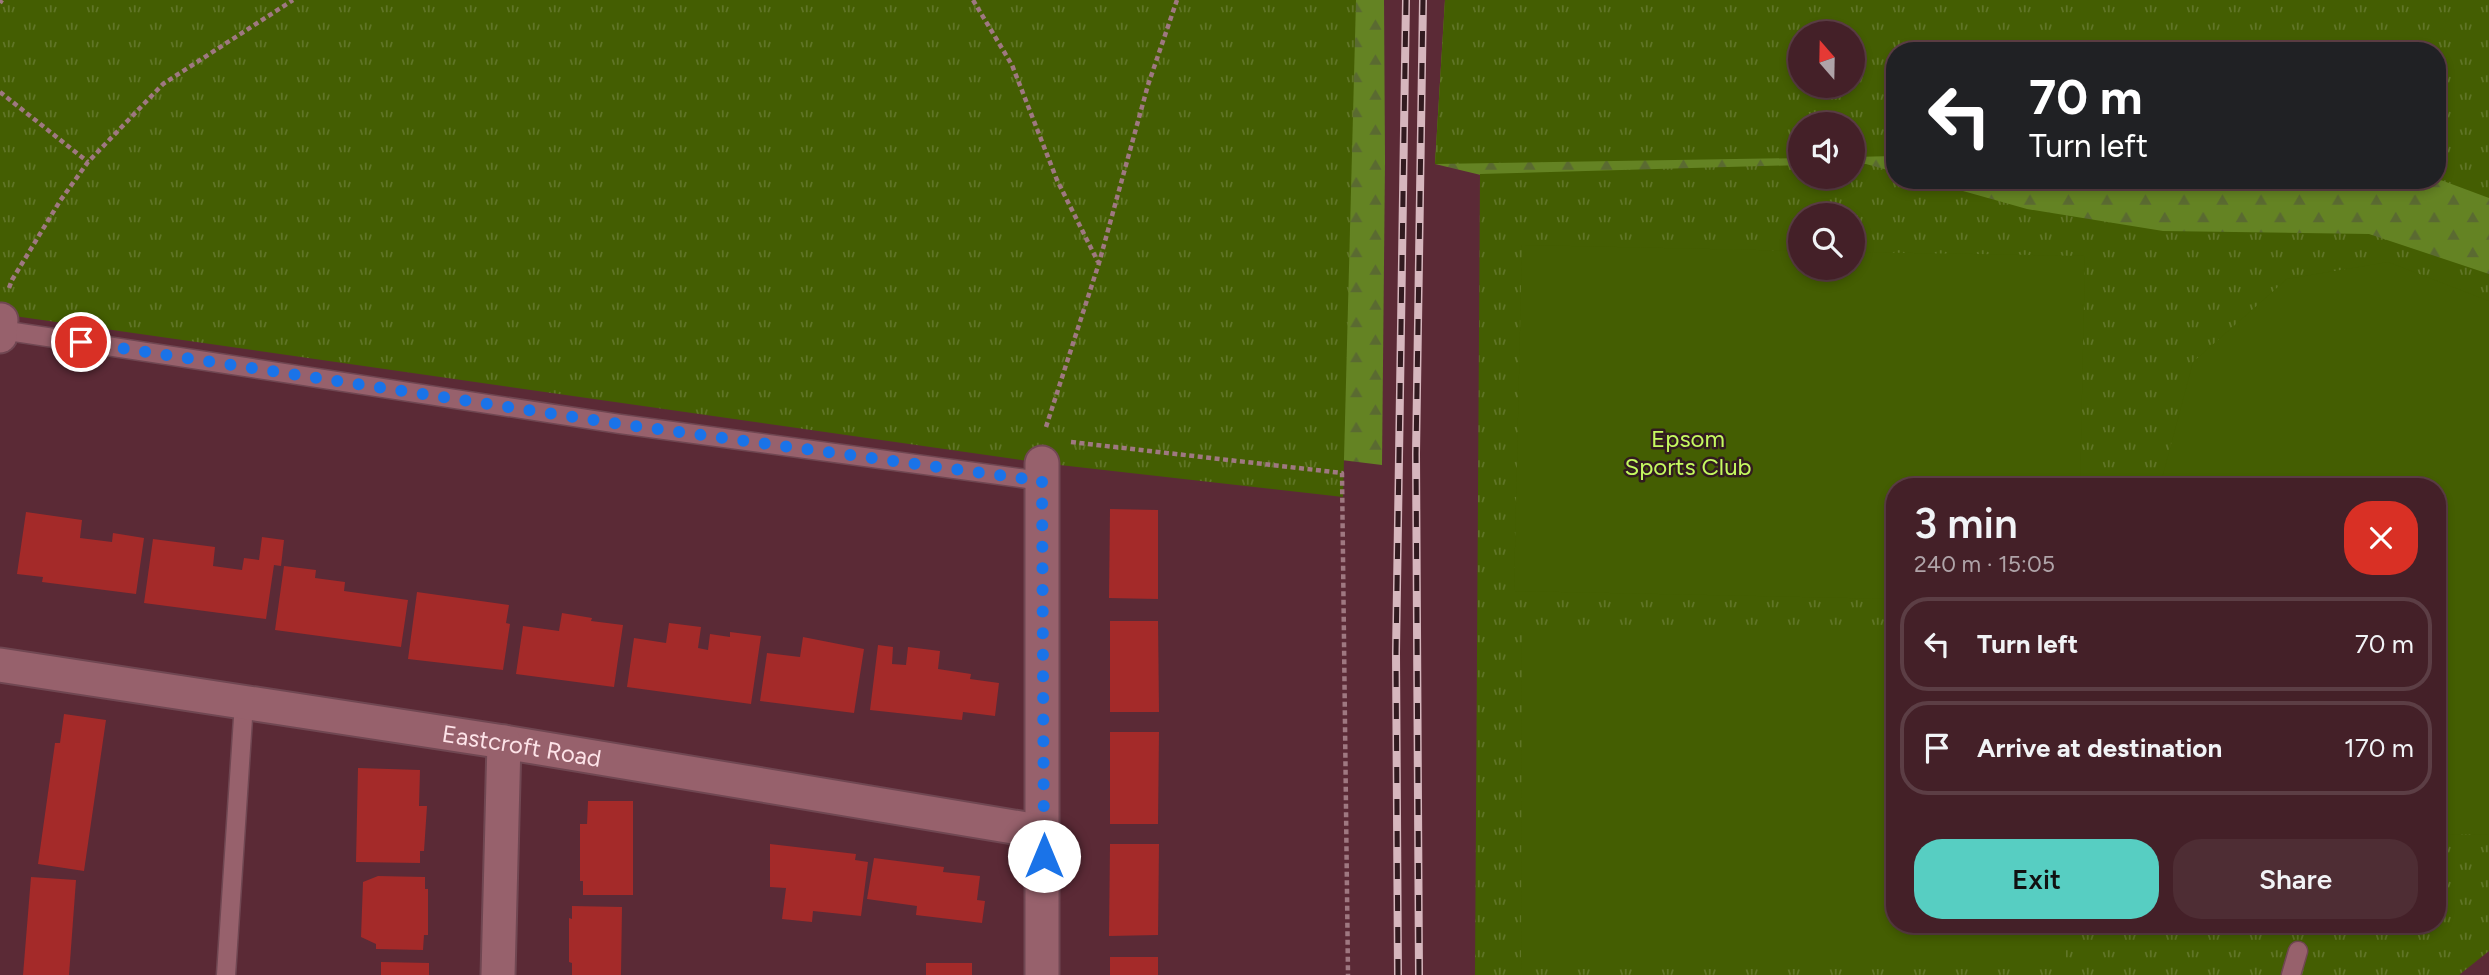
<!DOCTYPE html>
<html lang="en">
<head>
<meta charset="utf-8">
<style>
  :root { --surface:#442028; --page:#4e2d34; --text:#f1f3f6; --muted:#afa3a8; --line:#5c3e45; --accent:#57cec2 }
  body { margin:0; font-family:Figtree,sans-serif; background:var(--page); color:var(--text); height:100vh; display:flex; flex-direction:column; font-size:26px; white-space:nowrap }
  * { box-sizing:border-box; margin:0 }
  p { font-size:23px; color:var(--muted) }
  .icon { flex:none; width:38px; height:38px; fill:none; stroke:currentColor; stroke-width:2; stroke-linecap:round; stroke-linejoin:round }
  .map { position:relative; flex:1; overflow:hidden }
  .sheet { position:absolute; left:1886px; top:478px; width:560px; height:455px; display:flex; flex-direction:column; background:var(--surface); border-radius:28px; box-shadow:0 4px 10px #0003,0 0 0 2px var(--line) }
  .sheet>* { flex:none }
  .hud { position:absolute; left:1886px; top:42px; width:560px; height:147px; border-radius:28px; box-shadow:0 4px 10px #0003,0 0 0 2px var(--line); background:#202124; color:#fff; overflow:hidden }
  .needle { width:46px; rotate:340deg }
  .tools { position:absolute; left:1788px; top:21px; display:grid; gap:14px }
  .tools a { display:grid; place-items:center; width:77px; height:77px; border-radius:50%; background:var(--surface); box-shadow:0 4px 10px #0003,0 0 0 2px var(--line); font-size:35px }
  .pin { position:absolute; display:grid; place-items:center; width:60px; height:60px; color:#fff; margin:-30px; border:4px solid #fff; border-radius:50%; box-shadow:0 2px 7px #0007 }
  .me { position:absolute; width:77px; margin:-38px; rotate:0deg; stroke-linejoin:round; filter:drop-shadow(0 0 5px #0008) }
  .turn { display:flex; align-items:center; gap:24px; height:147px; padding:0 28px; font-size:32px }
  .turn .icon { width:91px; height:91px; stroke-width:2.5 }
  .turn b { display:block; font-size:49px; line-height:60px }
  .round { display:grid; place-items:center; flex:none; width:74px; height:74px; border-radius:28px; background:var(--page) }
  .summary { display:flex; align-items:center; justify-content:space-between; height:119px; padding:0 28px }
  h1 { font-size:42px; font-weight:600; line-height:52px }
  .cta { display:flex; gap:14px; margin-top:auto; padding:14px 28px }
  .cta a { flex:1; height:80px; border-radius:28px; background:var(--accent); color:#111; font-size:28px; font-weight:600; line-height:80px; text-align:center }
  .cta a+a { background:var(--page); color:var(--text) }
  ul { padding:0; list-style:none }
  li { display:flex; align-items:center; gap:21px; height:94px; margin:0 14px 10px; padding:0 14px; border:4px solid var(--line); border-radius:28px }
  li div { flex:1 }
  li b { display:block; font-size:26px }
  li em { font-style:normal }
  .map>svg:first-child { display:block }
</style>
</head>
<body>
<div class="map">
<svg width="2489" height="975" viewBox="0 0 2489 975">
  <defs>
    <pattern id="forest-firs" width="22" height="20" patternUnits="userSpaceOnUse" patternTransform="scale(1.75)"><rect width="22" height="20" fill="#648323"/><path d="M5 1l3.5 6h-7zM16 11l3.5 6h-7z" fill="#5a6a31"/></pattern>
    <pattern id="park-tufts" width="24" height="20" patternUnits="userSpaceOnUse" patternTransform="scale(1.75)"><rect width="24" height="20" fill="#445e02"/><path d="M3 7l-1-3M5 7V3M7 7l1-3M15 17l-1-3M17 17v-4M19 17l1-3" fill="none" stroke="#607527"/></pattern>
  </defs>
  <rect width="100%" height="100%" fill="#5b2a36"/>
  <g fill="url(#forest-firs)" fill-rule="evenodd">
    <path d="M 1220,0 L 1384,0 L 1385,161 L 1382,465 L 1137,435 Z"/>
    <path d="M 1445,0 L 2489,0 L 2489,279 L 2162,236 L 2022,213 L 1905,180 L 2438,180 L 2438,51 L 1895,51 L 1895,178 L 1853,169 L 1853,124 L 1801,124 L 1801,170 L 1485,176 L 1435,164 ZM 1801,33 L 1853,33 L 1853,86 L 1801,86 Z"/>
  </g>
  <g fill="url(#park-tufts)" fill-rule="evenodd">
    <path d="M 0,0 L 1356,0 L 1343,497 L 1042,463 L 0,314 Z"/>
    <path d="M 1445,0 L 2489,0 L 2489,198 L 2438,179 L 2438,51 L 1895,51 L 1895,156 L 1853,157 L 1853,124 L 1801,124 L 1801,158 L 1435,164 ZM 1801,33 L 1853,33 L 1853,86 L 1801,86 Z"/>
    <path d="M 1853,164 L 1866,164 L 1895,172 L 1895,180 L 1924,180 L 2027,209 L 2163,231 L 2369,234 L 2489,274 L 2489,951 L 2459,975 L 1475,975 L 1480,174 L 1801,165 L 1801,177 L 1853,177 ZM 1801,215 L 1853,215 L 1853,268 L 1801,268 ZM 1895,486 L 2438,486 L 2438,924 L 1895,924 Z"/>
  </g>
  <g fill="#445e02">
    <path d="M 1522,245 L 1801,251 L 1801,268 L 1853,268 L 1853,252 L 2085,256 L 2080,486 L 1895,486 L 1895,599 L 1514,591 Z"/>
    <path d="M 2388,262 L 2489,301 L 2489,834 L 2438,835 L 2438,486 L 2160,486 L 2193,362 L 2287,279 Z"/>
    <path d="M 1522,631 L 1895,631 L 1895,924 L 2066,924 L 2066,969 L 1521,969 Z"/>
  </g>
  <g fill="#a42a29">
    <path d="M 1110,509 L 1158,510 L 1158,599 L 1109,598 Z"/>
    <path d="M 26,512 L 82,520 L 80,538 L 112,542 L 113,533 L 144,538 L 136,594 L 42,582 L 43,577 L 17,574 Z"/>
    <path d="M 262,537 L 284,540 L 281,566 L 274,565 L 266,619 L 144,603 L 153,539 L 215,547 L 213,566 L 242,570 L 244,558 L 259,560 Z"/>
    <path d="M 284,566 L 316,570 L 315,578 L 345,582 L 344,591 L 408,600 L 401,647 L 275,630 Z"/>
    <path d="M 417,592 L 509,605 L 506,623 L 510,624 L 503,670 L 408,659 Z"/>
    <path d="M 562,613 L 592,618 L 591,621 L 623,625 L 614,687 L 516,674 L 523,626 L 559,631 Z"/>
    <path d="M 1110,621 L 1158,621 L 1159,712 L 1110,712 Z"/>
    <path d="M 669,623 L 701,627 L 698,648 L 708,650 L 710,634 L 730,637 L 730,632 L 761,636 L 751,704 L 627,687 L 634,638 L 666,643 Z"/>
    <path d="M 803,637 L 864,649 L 854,713 L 760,701 L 767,653 L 800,657 Z"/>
    <path d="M 878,645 L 893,647 L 892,664 L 906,665 L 908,647 L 940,651 L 938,669 L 971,674 L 970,679 L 999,683 L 995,716 L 963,712 L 962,720 L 870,710 Z"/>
    <path d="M 64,714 L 106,720 L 84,871 L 38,864 L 55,743 L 60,743 Z"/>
    <path d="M 1110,732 L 1159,732 L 1158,824 L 1110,824 Z"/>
    <path d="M 358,768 L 420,770 L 419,806 L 427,806 L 424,851 L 420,851 L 420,863 L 356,862 Z"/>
    <path d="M 588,801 L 633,801 L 633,895 L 583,895 L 583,881 L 580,881 L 580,824 L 587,824 Z"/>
    <path d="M 770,844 L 856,854 L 855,860 L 868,862 L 861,916 L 813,911 L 812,922 L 782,919 L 786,888 L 770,887 Z"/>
    <path d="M 1110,844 L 1159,844 L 1158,935 L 1109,936 Z"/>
    <path d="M 874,858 L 944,867 L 943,872 L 980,876 L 977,900 L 985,901 L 982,923 L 916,915 L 917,906 L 867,899 Z"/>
    <path d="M 378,876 L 425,877 L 425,889 L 428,889 L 428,935 L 424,935 L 423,950 L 376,949 L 376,944 L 361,937 L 363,882 Z"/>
    <path d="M 31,877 L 76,880 L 69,975 L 23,975 Z"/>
    <path d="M 572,906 L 622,907 L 621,975 L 572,975 L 572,963 L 569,962 L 569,918 L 572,919 Z"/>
    <rect x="1110" y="957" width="48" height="18"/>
    <path d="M 381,962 L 429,963 L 429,975 L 381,975 Z"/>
    <rect x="926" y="963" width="46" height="12"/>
  </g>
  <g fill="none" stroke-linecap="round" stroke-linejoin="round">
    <g stroke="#704752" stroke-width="21">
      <g id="service">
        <path d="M 1,330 L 620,424 L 1042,481"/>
        <path d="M 226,975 L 244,703"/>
        <path d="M 2291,975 L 2298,951"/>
      </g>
    </g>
    <g stroke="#704752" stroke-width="37">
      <g id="minor">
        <path d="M 0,336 L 1,320"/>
        <path d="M 1042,463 L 1042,975"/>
        <path id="s1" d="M 0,665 L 504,742 L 1044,832"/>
        <path d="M 498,975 L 504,742"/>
      </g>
    </g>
    <g stroke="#9f7881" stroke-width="4.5" stroke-dasharray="5 3.5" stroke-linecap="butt">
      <path d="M 973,0 L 1012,65 L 1057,180 L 1098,262"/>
      <path d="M 0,3 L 2,0"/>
      <path d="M 0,92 L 88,162"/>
      <path d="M 9,288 L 12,280 L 60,201 L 88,162 L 163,84 L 293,0"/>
      <path d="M 1046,427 L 1099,263 L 1148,85 L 1177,0"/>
      <path d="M 1071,442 L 1342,473 L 1348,975"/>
    </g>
    <use href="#service" stroke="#97616c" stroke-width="18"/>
    <use href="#minor" stroke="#97616c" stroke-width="33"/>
    <g stroke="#d6b6bd" stroke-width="8">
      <g id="rail">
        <path d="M 1398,975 L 1396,653 L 1406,0"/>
        <path d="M 1419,975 L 1416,454 L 1423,0"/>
      </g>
    </g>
    <use href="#rail" stroke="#321b20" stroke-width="5" stroke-dasharray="16" stroke-linecap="butt"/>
  </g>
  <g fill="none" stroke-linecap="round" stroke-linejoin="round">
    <path stroke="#1a73e8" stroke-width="12" stroke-dasharray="0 21.6" d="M 81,342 L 620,424 L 1042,481 L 1044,856"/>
  </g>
  <g text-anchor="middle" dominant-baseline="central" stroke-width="5" stroke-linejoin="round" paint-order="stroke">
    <g font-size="24" fill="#c5fa60" stroke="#321b20">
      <text x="1688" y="438">Epsom<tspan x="1688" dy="28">Sports Club</tspan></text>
    </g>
    <g font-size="24" fill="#fde3e8" stroke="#321b20">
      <text stroke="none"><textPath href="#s1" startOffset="528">Eastcroft Road</textPath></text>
    </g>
  </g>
</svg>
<div class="tools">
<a><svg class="needle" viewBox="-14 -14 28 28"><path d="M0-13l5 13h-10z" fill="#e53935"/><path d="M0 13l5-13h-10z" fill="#afa3a8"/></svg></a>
<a><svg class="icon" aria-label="sound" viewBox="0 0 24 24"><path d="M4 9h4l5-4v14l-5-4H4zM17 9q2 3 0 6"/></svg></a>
<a><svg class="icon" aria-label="search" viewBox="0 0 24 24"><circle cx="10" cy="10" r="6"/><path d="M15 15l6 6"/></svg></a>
</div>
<div class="pin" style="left:81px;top:342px;background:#d93025"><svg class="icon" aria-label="arrive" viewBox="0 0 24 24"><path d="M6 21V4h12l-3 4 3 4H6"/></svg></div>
<svg class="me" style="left:1044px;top:856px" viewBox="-20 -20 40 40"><circle r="19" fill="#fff"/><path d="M0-13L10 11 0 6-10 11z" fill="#1a73e8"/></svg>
<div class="hud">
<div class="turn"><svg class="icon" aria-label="left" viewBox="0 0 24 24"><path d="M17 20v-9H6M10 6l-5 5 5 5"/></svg><div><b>70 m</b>Turn left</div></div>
</div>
<section class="sheet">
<div class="summary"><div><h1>3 min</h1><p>240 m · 15:05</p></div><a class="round" style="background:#d93025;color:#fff"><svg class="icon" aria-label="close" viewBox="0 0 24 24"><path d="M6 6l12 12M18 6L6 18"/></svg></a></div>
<ul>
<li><svg class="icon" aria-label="left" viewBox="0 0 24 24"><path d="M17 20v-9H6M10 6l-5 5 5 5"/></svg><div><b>Turn left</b></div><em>70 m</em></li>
<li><svg class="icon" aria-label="arrive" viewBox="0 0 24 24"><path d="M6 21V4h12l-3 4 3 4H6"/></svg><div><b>Arrive at destination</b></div><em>170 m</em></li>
</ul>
<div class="cta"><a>Exit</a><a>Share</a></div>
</section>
</div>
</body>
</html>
